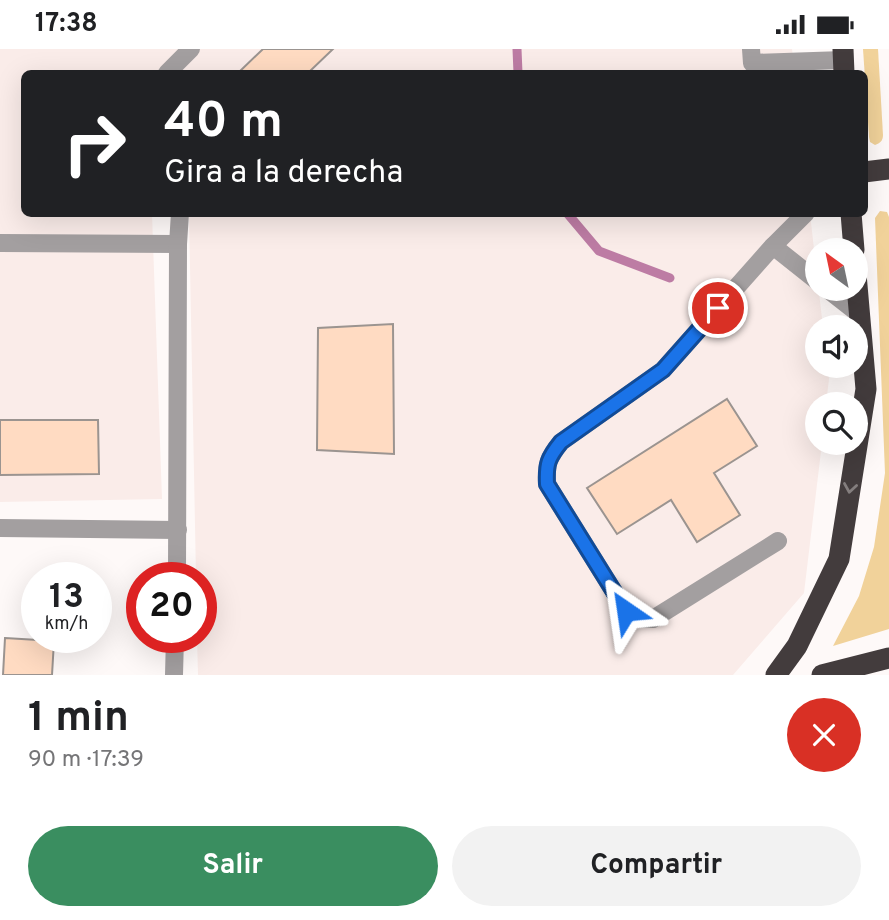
<!DOCTYPE html>
<html lang="es">
<head>
<meta charset="utf-8">
<style>
  :root { --surface:#fff; --page:#f2f2f2; --text:#202124; --muted:#757577; --accent:#3a8e60 }
  body { margin:0; font-family:Overpass,sans-serif; background:var(--page); color:var(--text); height:100vh; display:flex; flex-direction:column; font-size:26px; white-space:nowrap }
  * { box-sizing:border-box; margin:0 }
  p { font-size:23px; color:var(--muted) }
  .icon { flex:none; width:38px; height:38px; fill:none; stroke:currentColor; stroke-width:2; stroke-linecap:round; stroke-linejoin:round }
  .map { position:relative; height:626px; overflow:hidden }
  .sheet { display:flex; flex-direction:column; background:var(--surface); flex:1 }
  .sheet>* { flex:none }
  .hud { position:absolute; left:21px; top:21px; width:847px; height:147px; border-radius:10px; box-shadow:0 7px 28px #0002; background:#202124; color:#fff; overflow:hidden }
  .needle { width:46px; rotate:327deg }
  .fabs { position:absolute; left:805px; top:189px; display:grid; gap:14px }
  .fabs a { display:grid; place-items:center; width:63px; height:63px; border-radius:50%; background:var(--surface); box-shadow:0 7px 28px #0002; font-size:35px }
  .speed { position:absolute; left:21px; top:513px; display:flex; gap:14px; font-size:35px; font-weight:700; text-align:center }
  .speed>* { display:grid; place-content:center; width:91px; height:91px; border-radius:50%; background:var(--surface); box-shadow:0 7px 28px #0002; line-height:1 }
  .speed small { font-size:18px; font-weight:400 }
  .speed .limit { border:10px solid #d22; background:#fff; color:#111 }
  .pin { position:absolute; display:grid; place-items:center; width:60px; height:60px; color:#fff; margin:-30px; border:4px solid #fff; border-radius:50%; box-shadow:0 2px 7px #0007 }
  .me { position:absolute; width:77px; margin:-38px; rotate:328deg; stroke-linejoin:round; filter:drop-shadow(0 0 5px #0008) }
  .turn { display:flex; align-items:center; gap:24px; height:147px; padding:0 28px; font-size:32px }
  .turn .icon { width:91px; height:91px; stroke-width:2.5 }
  .turn b { display:block; font-size:49px; line-height:60px }
  .round { display:grid; place-items:center; flex:none; width:74px; height:74px; border-radius:37px; background:var(--page) }
  .overview { display:flex; align-items:center; justify-content:space-between; height:119px; padding:0 28px }
  h1 { font-size:42px; font-weight:700; line-height:52px }
  .cta { display:flex; gap:14px; margin-top:auto; padding:14px 28px }
  .cta a { flex:1; height:80px; border-radius:42px; background:var(--accent); color:#fff; font-size:28px; font-weight:700; line-height:80px; text-align:center }
  .cta a+a { background:var(--page); color:var(--text) }
  .status { display:flex; justify-content:space-between; align-items:center; height:49px; padding:0 35px; background:var(--surface); direction:ltr }
  .status svg { height:19px; fill:currentColor }
  .map>svg:first-child { display:block }
</style>
</head>
<body>
<div class="status"><b>17:38</b><svg viewBox="0 0 49 12"><path d="M0 12V9h3v3zM5 12V6h3v6zM10 12V3h3v9zM15 12V0h3v12zM26 1h20v11H26zM47 4h2v5h-2z"/></svg></div>
<div class="map">
<svg width="889" height="626" viewBox="0 0 889 626">
  <rect width="100%" height="100%" fill="#fef9f8"/>
  <g fill="#faece9">
    <path d="M 0,0 L 792,0 L 795,24 L 24,24 L 24,164 L 152,165 L 162,450 L 0,453 Z"/>
    <path d="M 185,165 L 810,165 L 823,278 L 817,278 L 817,317 L 828,317 L 829,330 L 826,355 L 817,355 L 817,394 L 822,394 L 804,544 L 733,626 L 198,626 L 197,588 L 201,588 L 201,528 L 196,528 L 189,165 Z"/>
  </g>
  <g fill="#f1d29a">
    <path d="M 863,0 L 878,0 L 883,86 C 883,92 880,94 875,96 L 870,93 L 869,88 Z"/>
    <path d="M 880,162 L 887,163 L 889,168 L 889,580 L 833,597 L 859,547 L 874,498 L 885,424 L 875,169 Z"/>
  </g>
  <g fill="none" stroke-linecap="round" stroke-linejoin="round">
    <g stroke="#bd7ca4" stroke-width="9">
      <path d="M 517,0 L 518,24"/>
      <path d="M 567,164 L 599,202 L 670,229"/>
    </g>
  </g>
  <g fill="#ffdbc2" stroke="#9b9490" stroke-width="2">
    <path d="M 263,0 L 333,0 L 308,24 L 238,24 Z"/>
    <path d="M 393,275 L 394,405 L 317,401 L 318,279 Z"/>
    <path d="M 727,350 L 757,397 L 714,424 L 740,466 L 697,493 L 671,451 L 617,485 L 587,439 Z"/>
    <path d="M 0,371 L 98,371 L 99,425 L 0,426 Z"/>
    <path d="M 5,589 L 54,592 L 52,626 L 3,626 Z"/>
  </g>
  <g fill="none" stroke-linecap="round" stroke-linejoin="round">
    <g stroke="#a39fa0" stroke-width="18">
      <path d="M 751,0 L 752,14 L 843,11"/>
      <path d="M 167,24 L 191,0"/>
      <path d="M 0,194 L 178,195"/>
      <path d="M 773,197 L 817,232"/>
      <path d="M 827,240 L 859,265"/>
      <path d="M 0,479 L 178,481"/>
      <path d="M 778,492 L 653,570 L 637,569 L 626,562 L 547,435 C 546,415 548,409 561,393 L 663,321 L 773,197 L 806,164"/>
      <path d="M 177,528 L 178,195 L 180,164"/>
      <path d="M 174,626 L 175,588"/>
    </g>
    <g stroke="#433c3d" stroke-width="21">
      <path d="M 843,0 L 844,24"/>
      <path d="M 864,123 L 889,120"/>
      <path d="M 851,164 L 854,201"/>
      <path d="M 776,626 L 797,597 L 839,510 L 866,340 L 856,225"/>
      <path d="M 822,626 L 889,609"/>
    </g>
  </g>
  <defs><path id="oneway-chevron" d="M-2-3.5L2.5 0L-2 3.5" fill="none" stroke-width="1.6" stroke-linecap="round" stroke-linejoin="round" transform="scale(1.75)"/></defs>
  <use stroke="#847e7e" href="#oneway-chevron" transform="translate(850 439) rotate(99)"/>
  <g fill="none" stroke-linecap="round" stroke-linejoin="round">
    <g stroke="#114b97" stroke-width="18">
      <path id="route" d="M 626,562 L 547,435 C 546,415 548,409 561,393 L 663,321 L 718,259"/>
    </g>
    <use href="#route" stroke="#1a73e8" stroke-width="12"/>
  </g>
</svg>
<div class="fabs">
<a><svg class="needle" viewBox="-14 -14 28 28"><path d="M0-13l5 13h-10z" fill="#e53935"/><path d="M0 13l5-13h-10z" fill="#757577"/></svg></a>
<a><svg class="icon" aria-label="sound" viewBox="0 0 24 24"><path d="M4 9h4l5-4v14l-5-4H4zM17 9q2 3 0 6"/></svg></a>
<a><svg class="icon" aria-label="search" viewBox="0 0 24 24"><circle cx="10" cy="10" r="6"/><path d="M15 15l6 6"/></svg></a>
</div>
<div class="speed"><div>13<small>km/h</small></div><div class="limit">20</div></div>
<div class="pin" style="left:718px;top:259px;background:#d93025"><svg class="icon" aria-label="arrive" viewBox="0 0 24 24"><path d="M6 21V4h12l-3 4 3 4H6"/></svg></div>
<svg class="me" style="left:626px;top:562px" viewBox="-20 -20 40 40"><path d="M0-17L14 15 0 8-14 15z" fill="#1a73e8" stroke="#fff" stroke-width="4"/></svg>
<div class="hud">
<div class="turn"><svg class="icon" aria-label="right" viewBox="0 0 24 24"><path d="M7 20v-9h11M14 6l5 5-5 5"/></svg><div><b>40 m</b>Gira a la derecha</div></div>
</div>
</div>
<section class="sheet">
<div class="overview"><div><h1>1 min</h1><p>90 m · 17:39</p></div><a class="round" style="background:#d93025;color:#fff"><svg class="icon" aria-label="close" viewBox="0 0 24 24"><path d="M6 6l12 12M18 6L6 18"/></svg></a></div>
<div class="cta"><a>Salir</a><a>Compartir</a></div>
</section>
</body>
</html>
